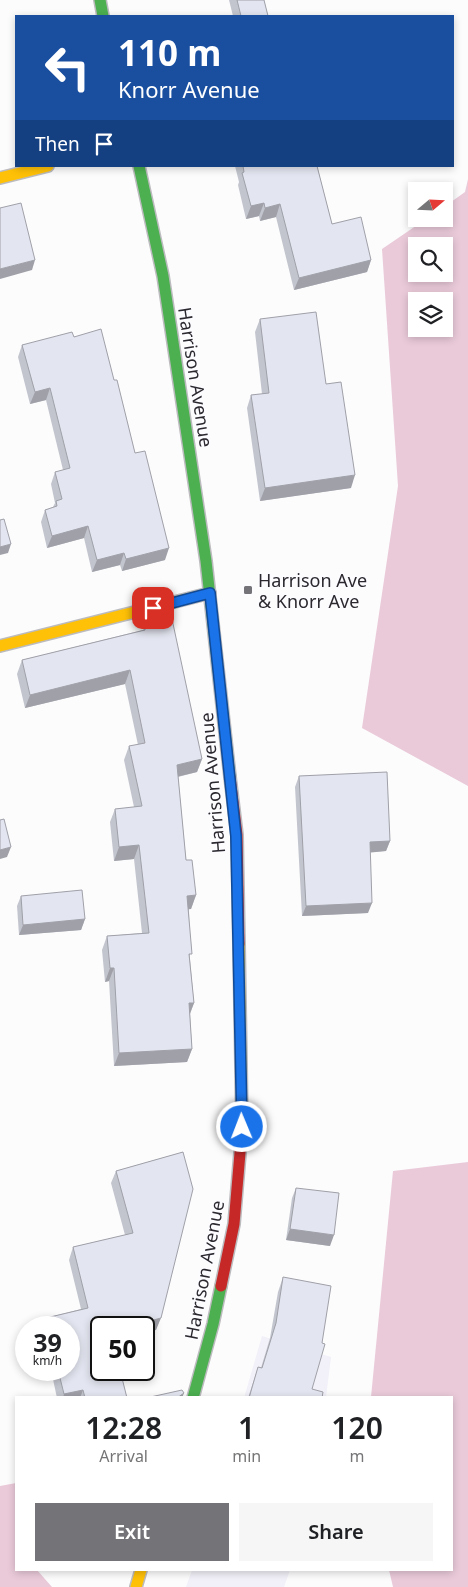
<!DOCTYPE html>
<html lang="en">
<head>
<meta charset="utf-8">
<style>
  :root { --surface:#fff; --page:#f6f6f6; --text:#202124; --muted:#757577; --accent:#747377 }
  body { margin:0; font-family:"Noto Sans",sans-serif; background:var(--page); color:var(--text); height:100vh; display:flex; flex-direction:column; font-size:19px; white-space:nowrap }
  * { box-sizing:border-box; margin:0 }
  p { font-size:16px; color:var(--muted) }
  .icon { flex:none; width:28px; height:28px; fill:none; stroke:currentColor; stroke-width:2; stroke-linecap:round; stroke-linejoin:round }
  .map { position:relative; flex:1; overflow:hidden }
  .drawer { position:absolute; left:15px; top:1396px; width:438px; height:175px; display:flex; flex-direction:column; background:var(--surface); border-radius:0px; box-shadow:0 2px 8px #0003 }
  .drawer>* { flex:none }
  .top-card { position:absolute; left:15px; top:15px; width:439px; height:152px; border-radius:0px; box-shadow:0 2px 8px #0003; background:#1a4fa0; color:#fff; overflow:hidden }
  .needle { width:32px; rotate:71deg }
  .controls { position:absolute; left:408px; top:182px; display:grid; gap:10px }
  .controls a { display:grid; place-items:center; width:45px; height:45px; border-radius:0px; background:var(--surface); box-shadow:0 2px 8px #0003; font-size:25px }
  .speed { position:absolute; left:15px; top:1316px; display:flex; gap:10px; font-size:25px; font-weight:700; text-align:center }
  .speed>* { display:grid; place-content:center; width:65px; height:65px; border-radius:50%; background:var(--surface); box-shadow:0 2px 8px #0003; line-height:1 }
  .speed small { font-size:12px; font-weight:400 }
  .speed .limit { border:2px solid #111; border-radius:8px; background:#fff; color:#111 }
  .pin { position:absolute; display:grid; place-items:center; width:42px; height:42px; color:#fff; margin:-21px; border-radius:10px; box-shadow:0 2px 8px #0006 }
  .me { position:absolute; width:55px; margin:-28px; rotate:359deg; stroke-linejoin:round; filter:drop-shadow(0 0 4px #0008) }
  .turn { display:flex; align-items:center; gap:18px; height:105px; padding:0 20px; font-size:22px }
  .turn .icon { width:65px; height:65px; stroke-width:2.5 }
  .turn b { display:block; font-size:35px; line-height:42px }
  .then { display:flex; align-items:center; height:48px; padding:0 20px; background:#0003; gap:10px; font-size:19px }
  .eta { display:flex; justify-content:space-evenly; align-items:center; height:85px; text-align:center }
  .eta b { font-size:30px; font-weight:600; line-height:35px }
  .action { display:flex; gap:10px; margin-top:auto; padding:10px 20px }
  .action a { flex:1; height:58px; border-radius:0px; background:var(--accent); color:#fff; font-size:20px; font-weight:600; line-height:58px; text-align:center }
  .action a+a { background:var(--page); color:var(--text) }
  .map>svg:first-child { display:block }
</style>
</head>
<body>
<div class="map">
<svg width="468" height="1587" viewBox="0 0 468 1587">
  <rect width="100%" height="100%" fill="#fcfcfd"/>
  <g fill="#f2f0f8">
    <path d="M 262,1336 L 331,1357 L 326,1397 L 244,1398 Z"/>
    <path d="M 192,1570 L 290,1570 L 284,1587 L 186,1587 Z"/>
  </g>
  <g fill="#eacad9" fill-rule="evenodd">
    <path d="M 468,179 L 468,786 L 362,728 L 398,486 L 382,249 L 426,219 L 444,219 L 444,207 L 465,192 ZM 416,246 L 444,246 L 444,274 L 416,274 ZM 416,301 L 444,301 L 444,329 L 416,329 Z"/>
    <path d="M 468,1162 L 468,1587 L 393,1587 L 389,1570 L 451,1570 L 451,1398 L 371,1397 L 393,1171 Z"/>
    <path d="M 16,1483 L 16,1570 L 37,1570 L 52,1587 L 0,1587 L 0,1486 Z"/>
  </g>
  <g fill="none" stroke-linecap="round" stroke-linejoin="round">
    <g stroke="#bcbbbe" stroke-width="14">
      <g id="fast">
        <path d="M 100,0 L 103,16"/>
        <path d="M 139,166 L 163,276 L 206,561 L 230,777"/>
        <path d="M 193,1398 L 213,1324 L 221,1286"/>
      </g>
    </g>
    <g stroke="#bcbbbe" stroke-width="14">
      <g id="slow">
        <path d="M 0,178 L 48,166"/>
        <path d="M 0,646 L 210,593"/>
        <path d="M 239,944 L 242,1127 L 241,1141"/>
        <path d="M 136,1587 L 141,1570"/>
      </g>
    </g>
    <g stroke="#bcbbbe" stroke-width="14">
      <g id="jam">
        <path d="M 230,777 L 237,835 L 239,944"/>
        <path d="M 221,1286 L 234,1224 L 241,1141"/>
      </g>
    </g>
    <use href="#fast" stroke="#4caf50" stroke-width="11"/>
    <use href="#slow" stroke="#ffc107" stroke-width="11"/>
    <use href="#jam" stroke="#c62828" stroke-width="11"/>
  </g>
  <g fill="#c3c5ce">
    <path d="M 229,0 L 264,0 L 268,16 L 233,16 Z"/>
    <path d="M 235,166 L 317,166 L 332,224 L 371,260 L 367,272 L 294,290 L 276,217 L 260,221 L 259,216 L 246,219 L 238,185 L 239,182 Z"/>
    <path d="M 260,319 L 326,384 L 351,488 L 260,501 L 247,408 L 251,395 L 262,394 L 255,332 Z"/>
    <path d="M 74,337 L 114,380 L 165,560 L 122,571 L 120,565 L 92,572 L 84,538 L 47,548 L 41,522 L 45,510 L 53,507 L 55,503 L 51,484 L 55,472 L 63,470 L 46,400 L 30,404 L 18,357 L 22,345 Z"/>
    <path d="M 145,626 L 202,759 L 197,772 L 178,777 L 186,860 L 196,895 L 191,909 L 189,909 L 190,960 L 194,1003 L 190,1014 L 192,1049 L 187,1062 L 114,1066 L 109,981 L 105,982 L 102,950 L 107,936 L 142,933 L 134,859 L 114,861 L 110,822 L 115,809 L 134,807 L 124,760 L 129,746 L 138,745 L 125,684 L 25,708 L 17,674 L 22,660 L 143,630 Z"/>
    <path d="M 299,776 L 390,841 L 386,851 L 370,852 L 368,913 L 302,916 L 295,787 Z"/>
    <path d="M 21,896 L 85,919 L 81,930 L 19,935 L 17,906 Z"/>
    <path d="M 183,1152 L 156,1330 L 101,1328 L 127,1398 L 57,1398 L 51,1370 L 69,1370 L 69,1328 L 42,1328 L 46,1318 L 81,1309 L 69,1260 L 73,1247 L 125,1235 L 111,1183 L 116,1171 Z"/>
    <path d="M 296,1188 L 330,1246 L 286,1240 L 292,1198 Z"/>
    <path d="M 283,1277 L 312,1389 L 322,1398 L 248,1398 L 258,1367 L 261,1368 L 270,1338 L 278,1292 Z"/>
  </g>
  <g fill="#9fa0a8">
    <path d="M 264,203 L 259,216 L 246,219 L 251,206 Z"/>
    <path d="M 280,204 L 276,217 L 260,221 L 265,208 Z"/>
    <path d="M 35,260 L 32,270 L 0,279 L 0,269 Z"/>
    <path d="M 371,260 L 367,272 L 294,290 L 299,278 Z"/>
    <path d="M 50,388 L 46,400 L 30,404 L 35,392 Z"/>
    <path d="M 355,475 L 351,488 L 260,501 L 265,488 Z"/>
    <path d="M 88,526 L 84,538 L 47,548 L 52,536 Z"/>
    <path d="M 11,544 L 8,553 L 0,555 L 0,547 Z"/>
    <path d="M 169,548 L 165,560 L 122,571 L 126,559 Z"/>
    <path d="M 124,553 L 120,565 L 92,572 L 97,560 Z"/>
    <path d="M 130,670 L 125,684 L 25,708 L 30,695 Z"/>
    <path d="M 202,759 L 197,772 L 172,778 L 177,765 Z"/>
    <path d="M 390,841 L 386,851 L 366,853 L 370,842 Z"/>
    <path d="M 139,845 L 134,859 L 114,861 L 119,847 Z"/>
    <path d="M 11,847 L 7,857 L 0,859 L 0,850 Z"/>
    <path d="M 196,895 L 191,909 L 183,910 L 187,896 Z"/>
    <path d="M 372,903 L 368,913 L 302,916 L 306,906 Z"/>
    <path d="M 85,919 L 81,930 L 19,935 L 23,925 Z"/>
    <path d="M 110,968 L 114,968 L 109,981 L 105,982 Z"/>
    <path d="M 189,1003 L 194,1003 L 189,1016 Z"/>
    <path d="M 192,1049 L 187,1062 L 114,1066 L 119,1053 Z"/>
    <path d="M 290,1229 L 334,1235 L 330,1246 L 286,1240 Z"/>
    <path d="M 161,1318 L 156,1330 L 144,1333 L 144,1328 L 123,1328 Z"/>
    <path d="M 83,1390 L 80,1398 L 63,1398 L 64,1394 Z"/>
    <path d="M 184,1393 L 182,1398 L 177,1398 Z"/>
  </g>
  <g fill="#e3e5f0" stroke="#9fa0a8">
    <path d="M 237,0 L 264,0 L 268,16 L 237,16 L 241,16 Z"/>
    <path d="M 243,166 L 317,166 L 332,224 L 361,217 L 371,260 L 299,278 L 280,204 L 265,208 L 264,203 L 251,206 L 242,173 L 244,172 Z"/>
    <path d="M 21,203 L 35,260 L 0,269 L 0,208 Z"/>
    <path d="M 316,312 L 326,384 L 341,382 L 355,475 L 265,488 L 251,395 L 269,393 L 260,319 Z"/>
    <path d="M 101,329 L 114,380 L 117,380 L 135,453 L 145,451 L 169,548 L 126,559 L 124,553 L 97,560 L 88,526 L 52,536 L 45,510 L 57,506 L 56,501 L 62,499 L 55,472 L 70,468 L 50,388 L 35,392 L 22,345 L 72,332 L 74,337 Z"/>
    <path d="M 4,519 L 11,544 L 0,547 L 0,520 Z"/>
    <path d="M 172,619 L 202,759 L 177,765 L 186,860 L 192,860 L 196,895 L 187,896 L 192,954 L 189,954 L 194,1003 L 189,1003 L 192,1049 L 119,1053 L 114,968 L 110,968 L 107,936 L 149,933 L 139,845 L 119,847 L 115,809 L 142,806 L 129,746 L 145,743 L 130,670 L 30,695 L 22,660 L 145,630 L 145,626 Z"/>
    <path d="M 387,772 L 390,841 L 370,842 L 372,903 L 306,906 L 299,776 Z"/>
    <path d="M 4,819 L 11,847 L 0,850 L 0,820 Z"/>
    <path d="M 82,890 L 85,919 L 23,925 L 21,896 Z"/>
    <path d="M 183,1152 L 193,1189 L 161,1318 L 123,1328 L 101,1328 L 101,1370 L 120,1370 L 127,1398 L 85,1398 L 83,1390 L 64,1394 L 58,1370 L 69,1370 L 69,1328 L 48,1328 L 46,1318 L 88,1308 L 73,1247 L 133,1233 L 116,1171 Z"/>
    <path d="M 296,1188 L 339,1193 L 334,1235 L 290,1229 Z"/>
    <path d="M 283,1277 L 331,1286 L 322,1343 L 325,1344 L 312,1389 L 323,1392 L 322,1398 L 249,1398 L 258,1367 L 262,1368 L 276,1323 Z"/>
    <path d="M 182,1390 L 184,1393 L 177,1398 L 146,1398 Z"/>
  </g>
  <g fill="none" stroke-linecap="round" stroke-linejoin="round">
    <g stroke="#114b97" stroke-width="12">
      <path id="route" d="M 153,608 L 210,593 L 236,836 L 242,1127"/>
    </g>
    <use href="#route" stroke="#1a73e8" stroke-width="9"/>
  </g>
  <rect fill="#747377" stroke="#fcfbfe" stroke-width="2" x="243" y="585" width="10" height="10" rx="2.5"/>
  <g text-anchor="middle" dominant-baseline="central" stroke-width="4" stroke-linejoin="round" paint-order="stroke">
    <g font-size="18" fill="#2b292f" stroke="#fcfbfe">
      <text transform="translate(196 377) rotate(81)">Harrison Avenue</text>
      <text transform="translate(212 783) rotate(-95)">Harrison Avenue</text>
      <text transform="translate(204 1270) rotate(-79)">Harrison Avenue</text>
    </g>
    <g font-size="18" fill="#2b292f" stroke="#fcfbfe" text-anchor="start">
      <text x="258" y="580">Harrison Ave<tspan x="258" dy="21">&amp; Knorr Ave</tspan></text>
    </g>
  </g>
</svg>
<div class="controls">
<a><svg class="needle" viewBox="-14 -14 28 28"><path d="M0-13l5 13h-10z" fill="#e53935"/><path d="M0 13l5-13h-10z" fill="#757577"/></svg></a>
<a><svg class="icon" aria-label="search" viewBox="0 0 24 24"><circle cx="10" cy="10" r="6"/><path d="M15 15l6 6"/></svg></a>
<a><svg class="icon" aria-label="layers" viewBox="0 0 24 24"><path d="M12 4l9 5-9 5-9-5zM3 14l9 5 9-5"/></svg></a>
</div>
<div class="speed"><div>39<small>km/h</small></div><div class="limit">50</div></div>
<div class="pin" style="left:153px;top:608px;background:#d93025"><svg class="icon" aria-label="arrive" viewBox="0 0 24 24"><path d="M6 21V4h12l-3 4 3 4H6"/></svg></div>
<svg class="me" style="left:242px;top:1127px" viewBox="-20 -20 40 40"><circle r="17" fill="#1a73e8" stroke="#fff" stroke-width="3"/><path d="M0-11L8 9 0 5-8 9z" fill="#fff"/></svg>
<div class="top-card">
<div class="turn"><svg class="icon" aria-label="left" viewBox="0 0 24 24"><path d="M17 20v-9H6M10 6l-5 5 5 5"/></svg><div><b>110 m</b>Knorr Avenue</div></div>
<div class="then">Then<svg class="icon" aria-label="arrive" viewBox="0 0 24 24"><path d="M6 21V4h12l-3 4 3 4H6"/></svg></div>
</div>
<section class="drawer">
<div class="eta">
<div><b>12:28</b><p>Arrival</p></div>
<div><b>1</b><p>min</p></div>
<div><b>120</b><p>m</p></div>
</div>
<div class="action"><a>Exit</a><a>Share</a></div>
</section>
</div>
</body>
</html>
